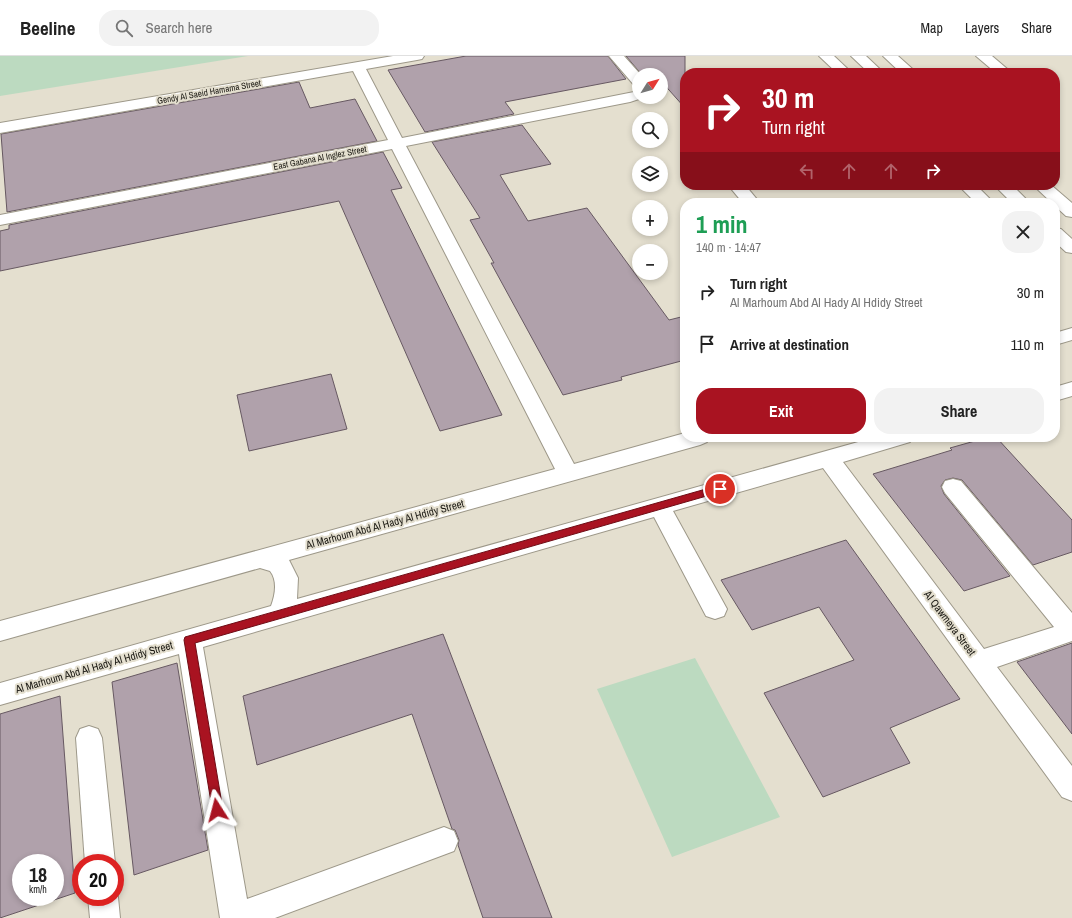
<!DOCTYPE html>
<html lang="en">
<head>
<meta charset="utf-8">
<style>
  :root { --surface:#fff; --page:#f2f2f2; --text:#222; --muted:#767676; --line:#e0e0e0; --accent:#a91321 }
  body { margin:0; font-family:"Archivo Narrow",sans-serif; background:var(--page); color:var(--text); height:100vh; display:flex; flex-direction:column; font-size:15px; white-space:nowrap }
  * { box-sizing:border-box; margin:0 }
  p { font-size:13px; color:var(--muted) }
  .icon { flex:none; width:22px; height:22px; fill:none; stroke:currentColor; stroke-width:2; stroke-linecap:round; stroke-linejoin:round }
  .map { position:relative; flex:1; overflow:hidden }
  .sheet { position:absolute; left:680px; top:142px; width:380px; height:244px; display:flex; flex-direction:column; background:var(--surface); border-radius:16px; box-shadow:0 2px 6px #0003 }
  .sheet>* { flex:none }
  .top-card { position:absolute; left:680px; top:12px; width:380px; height:122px; border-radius:16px; box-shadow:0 2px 6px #0003; background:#a91321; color:#fff; overflow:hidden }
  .needle { width:26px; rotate:53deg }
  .buttons { position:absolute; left:632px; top:12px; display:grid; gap:8px }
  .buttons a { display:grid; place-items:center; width:36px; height:36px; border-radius:50%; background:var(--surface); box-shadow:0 2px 6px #0003; font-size:20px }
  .speed { position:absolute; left:12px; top:798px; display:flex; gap:8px; font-size:20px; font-weight:700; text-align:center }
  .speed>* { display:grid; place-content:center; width:52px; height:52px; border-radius:50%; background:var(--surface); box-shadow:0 2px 6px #0003; line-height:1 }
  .speed small { font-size:10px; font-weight:400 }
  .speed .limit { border:6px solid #d22; background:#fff; color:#111 }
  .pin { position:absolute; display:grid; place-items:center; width:34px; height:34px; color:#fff; margin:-17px; border:2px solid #fff; border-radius:50%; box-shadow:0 1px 4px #0007 }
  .me { position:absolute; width:44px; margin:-22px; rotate:351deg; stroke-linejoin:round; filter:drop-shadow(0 0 3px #0008) }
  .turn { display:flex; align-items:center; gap:14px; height:84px; padding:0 16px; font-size:18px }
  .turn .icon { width:52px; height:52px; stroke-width:2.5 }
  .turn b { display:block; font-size:28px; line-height:34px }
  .lanes { display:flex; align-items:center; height:38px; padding:0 16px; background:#0003; justify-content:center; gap:20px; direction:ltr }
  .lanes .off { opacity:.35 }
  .round { display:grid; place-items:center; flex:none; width:42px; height:42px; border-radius:16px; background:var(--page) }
  .overview { display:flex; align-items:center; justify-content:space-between; height:68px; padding:0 16px }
  h1 { font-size:24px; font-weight:700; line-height:30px; color:#1e9e55 }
  .primary-button { display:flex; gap:8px; margin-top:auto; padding:8px 16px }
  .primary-button a { flex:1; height:46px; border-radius:16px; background:var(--accent); color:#fff; font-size:16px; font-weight:700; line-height:46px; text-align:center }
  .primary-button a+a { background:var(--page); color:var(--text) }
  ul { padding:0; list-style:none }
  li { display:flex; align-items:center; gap:12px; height:52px; padding:0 16px }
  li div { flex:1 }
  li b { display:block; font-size:15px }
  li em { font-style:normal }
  header { display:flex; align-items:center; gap:24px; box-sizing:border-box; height:56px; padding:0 20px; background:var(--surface); border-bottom:1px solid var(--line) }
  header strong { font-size:19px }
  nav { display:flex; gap:22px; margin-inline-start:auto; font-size:14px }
  .search { width:280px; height:36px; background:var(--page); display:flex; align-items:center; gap:10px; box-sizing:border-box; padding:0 14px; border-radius:16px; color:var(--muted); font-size:15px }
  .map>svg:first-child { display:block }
</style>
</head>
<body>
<header>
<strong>Beeline</strong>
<div class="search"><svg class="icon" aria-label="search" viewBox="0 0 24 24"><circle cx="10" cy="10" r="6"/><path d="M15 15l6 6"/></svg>Search here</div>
<nav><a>Map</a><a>Layers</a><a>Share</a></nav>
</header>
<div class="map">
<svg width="1072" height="862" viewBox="0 0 1072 862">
  <rect width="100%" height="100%" fill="#e4dfcf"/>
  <g fill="#bcdac0">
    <path d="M 0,0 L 248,0 L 0,40 Z"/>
    <path d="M 695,602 L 780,761 L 672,801 L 597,633 Z"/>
  </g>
  <g fill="#b0a1ab" stroke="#675962" fill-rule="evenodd">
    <path d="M 466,0 L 608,0 L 626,23 L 505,46 L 514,58 L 425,76 L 388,14 Z"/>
    <path d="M 626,0 L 685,0 L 685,52 L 661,25 L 661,19 L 654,17 L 642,19 Z"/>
    <path d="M 299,26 L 310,52 L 355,43 L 377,85 L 7,156 L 1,78 Z"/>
    <path d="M 522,69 L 551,108 L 500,119 L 528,165 L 587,152 L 669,264 L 685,260 L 685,304 L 621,321 L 622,324 L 563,339 L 491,207 L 494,207 L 470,164 L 480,162 L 432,86 Z"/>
    <path d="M 383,96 L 402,132 L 391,134 L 502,359 L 440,375 L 339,145 L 0,215 L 0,175 L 9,173 L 9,169 Z"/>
    <path d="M 331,318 L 347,373 L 249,395 L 237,339 Z"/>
    <path d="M 989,381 L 996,381 L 1072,464 L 1072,496 L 1033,509 L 962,424 L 953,422 L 945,424 L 941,430 L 944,438 L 1010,520 L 964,535 L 873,418 L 952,394 L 950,392 Z"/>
    <path d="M 846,484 L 960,643 L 890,672 L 910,707 L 823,741 L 764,637 L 854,604 L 819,551 L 752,574 L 721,524 Z"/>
    <path d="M 443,578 L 552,862 L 483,862 L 458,789 L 459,784 L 455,774 L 452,773 L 412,658 L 257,709 L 243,640 Z"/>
    <path d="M 1072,587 L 1072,678 L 1017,606 Z"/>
    <path d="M 177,607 L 208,794 L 134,819 L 112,626 Z"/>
    <path d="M 60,640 L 75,837 L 0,862 L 0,658 ZM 21,807 L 55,807 L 55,841 L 21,841 Z"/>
  </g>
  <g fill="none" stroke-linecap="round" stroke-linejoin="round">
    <g stroke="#9d9889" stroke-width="2">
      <g id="minor">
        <path d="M 393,0 L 424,0 L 422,3 L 417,4 L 366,13 L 402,82 L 639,35 L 639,41 L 645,41 L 630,46 L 406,90 L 574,408 L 685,377 L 685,381 L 711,381 L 707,386 L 700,389 L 289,504 L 298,522 L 297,543 L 876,381 L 914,381 L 910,386 L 843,406 L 984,593 L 1054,571 L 945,437 L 942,431 L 945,425 L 953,423 L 961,425 L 1072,557 L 1072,585 L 997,611 L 1072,710 L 1072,745 L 1062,741 L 823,412 L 673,455 L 727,553 L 724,560 L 715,563 L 706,560 L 654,461 L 203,591 L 247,843 L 444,771 L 454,775 L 458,785 L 454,795 L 275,862 L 220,862 L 179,598 L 0,649 L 0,627 L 271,550 C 275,539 278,525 270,515 L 260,512 L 0,585 L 0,565 L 555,413 L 392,93 L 0,169 L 0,159 L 388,84 L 353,15 L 0,77 L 0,67 Z"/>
        <path d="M 609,0 L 624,0 L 641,19 L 639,19 L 639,30 L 634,29 Z"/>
        <path d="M 819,0 L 834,0 L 852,17 L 837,17 Z"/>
        <path d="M 976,0 L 992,0 L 1012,17 L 996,17 Z"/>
        <path d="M 728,129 L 745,129 L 760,147 L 743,147 Z"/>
        <path d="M 958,129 L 976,129 L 994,147 L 976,147 Z"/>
        <path d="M 1072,272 L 1072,284 L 1055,289 L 1055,277 Z"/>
        <path d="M 1072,326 L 1072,340 L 1055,345 L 1055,331 Z"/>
        <path d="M 89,670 L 98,673 L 102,682 L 115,807 L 85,807 L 76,682 L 80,673 Z"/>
        <path d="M 115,834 L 118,841 L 120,862 L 90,862 L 88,841 L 115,841 Z"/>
      </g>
    </g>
    <g stroke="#9d9889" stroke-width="2">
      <g id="major">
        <path d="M 851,0 L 866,0 L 884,17 L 869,17 Z"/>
        <path d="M 883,0 L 898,0 L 917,17 L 901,17 Z"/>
        <path d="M 994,129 L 1012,129 L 1030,147 L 1012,147 Z"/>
        <path d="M 1033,129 L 1051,129 L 1072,147 L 1072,161 L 1066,160 L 1055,150 L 1055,147 L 1052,147 Z"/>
        <path d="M 1055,172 L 1061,173 L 1072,183 L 1072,197 L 1066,196 L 1055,186 Z"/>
      </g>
    </g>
    <use href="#minor" fill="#fff" fill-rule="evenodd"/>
    <use href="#major" fill="#fff" fill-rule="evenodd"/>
  </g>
  <path fill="#a91321" stroke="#6e0c15" d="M 720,429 L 724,430 L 724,435 L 195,587 L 223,754 L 221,758 L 217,759 L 213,758 L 184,584 L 185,581 Z"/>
  <g text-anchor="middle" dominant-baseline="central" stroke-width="4" stroke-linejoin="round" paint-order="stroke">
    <g font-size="9" fill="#1b1913" stroke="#e4dfcf">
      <text transform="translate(209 36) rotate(-10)">Gendy Al Saeid Hamama Street</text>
      <text transform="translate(320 102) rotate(-11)">East Gabana Al Inglez Street</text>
    </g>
    <g font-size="11" fill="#1b1913" stroke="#e4dfcf">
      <text transform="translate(385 468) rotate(-15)">Al Marhoum Abd Al Hady Al Hdidy Street</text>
      <text transform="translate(950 567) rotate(53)">Al Qawmeya Street</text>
      <text transform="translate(94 611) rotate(-16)">Al Marhoum Abd Al Hady Al Hdidy Street</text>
    </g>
  </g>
</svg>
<div class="buttons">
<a><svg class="needle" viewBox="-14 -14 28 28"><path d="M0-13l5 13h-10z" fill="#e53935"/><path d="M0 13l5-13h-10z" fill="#767676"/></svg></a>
<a><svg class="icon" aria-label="search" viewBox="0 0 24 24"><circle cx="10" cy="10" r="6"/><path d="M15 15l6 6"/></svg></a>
<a><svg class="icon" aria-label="layers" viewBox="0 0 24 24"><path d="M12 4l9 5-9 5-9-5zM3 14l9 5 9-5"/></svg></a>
<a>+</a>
<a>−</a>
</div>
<div class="speed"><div>18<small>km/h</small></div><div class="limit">20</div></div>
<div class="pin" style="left:720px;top:433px;background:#d93025"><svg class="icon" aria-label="arrive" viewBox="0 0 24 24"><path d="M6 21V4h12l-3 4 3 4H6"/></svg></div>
<svg class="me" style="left:217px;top:754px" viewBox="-20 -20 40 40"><path d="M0-17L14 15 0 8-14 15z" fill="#a91321" stroke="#fff" stroke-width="4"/></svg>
<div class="top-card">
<div class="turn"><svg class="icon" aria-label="right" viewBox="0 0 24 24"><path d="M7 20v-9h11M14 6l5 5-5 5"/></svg><div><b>30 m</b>Turn right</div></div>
<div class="lanes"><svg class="icon off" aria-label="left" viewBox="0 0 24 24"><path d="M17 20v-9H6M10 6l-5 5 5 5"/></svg><svg class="icon off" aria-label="ahead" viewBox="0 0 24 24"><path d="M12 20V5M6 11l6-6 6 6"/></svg><svg class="icon off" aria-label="ahead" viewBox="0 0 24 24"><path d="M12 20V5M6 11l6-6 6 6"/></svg><svg class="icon" aria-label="right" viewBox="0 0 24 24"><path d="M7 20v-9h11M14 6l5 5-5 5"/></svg></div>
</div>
<section class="sheet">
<div class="overview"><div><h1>1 min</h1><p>140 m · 14:47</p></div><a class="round"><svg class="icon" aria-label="close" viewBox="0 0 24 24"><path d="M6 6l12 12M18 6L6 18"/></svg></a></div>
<ul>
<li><svg class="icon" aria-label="right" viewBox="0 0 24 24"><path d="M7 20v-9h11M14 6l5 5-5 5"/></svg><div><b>Turn right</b><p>Al Marhoum Abd Al Hady Al Hdidy Street</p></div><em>30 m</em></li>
<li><svg class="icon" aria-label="arrive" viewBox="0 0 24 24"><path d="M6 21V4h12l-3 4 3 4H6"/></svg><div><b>Arrive at destination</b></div><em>110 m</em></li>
</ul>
<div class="primary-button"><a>Exit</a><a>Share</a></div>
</section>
</div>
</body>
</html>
